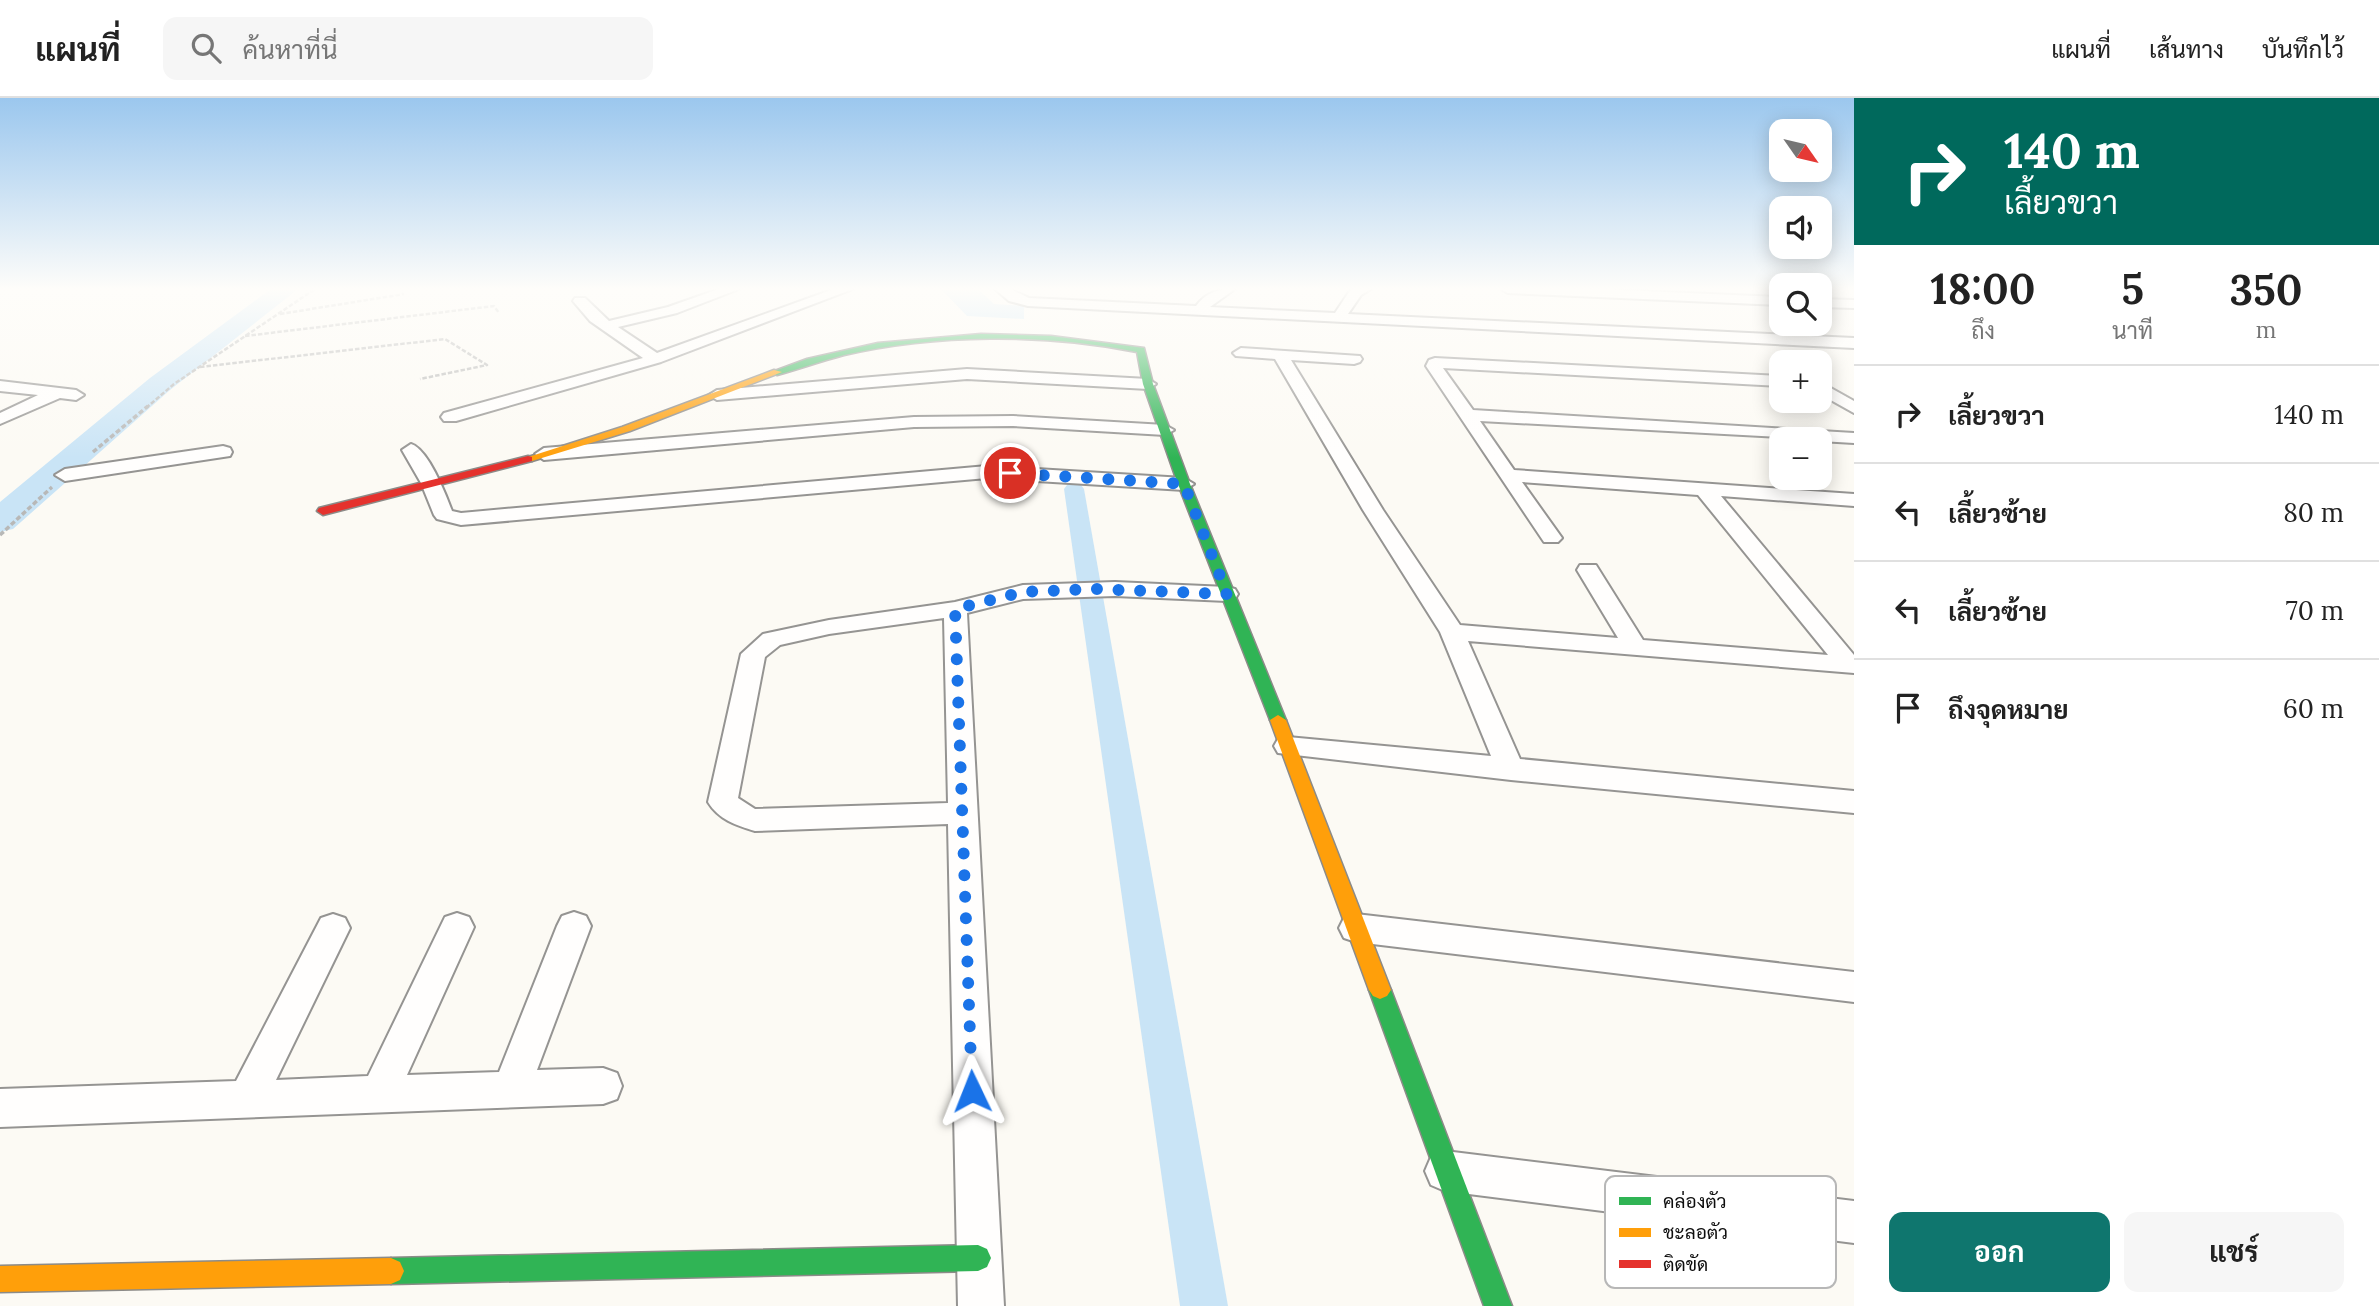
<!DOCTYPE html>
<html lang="th">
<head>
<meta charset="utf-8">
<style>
  :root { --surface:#fff; --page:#f6f6f6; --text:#222; --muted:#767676; --line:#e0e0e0; --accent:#0f766e }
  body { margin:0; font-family:Lora,Sarabun,serif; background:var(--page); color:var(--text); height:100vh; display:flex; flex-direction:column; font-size:26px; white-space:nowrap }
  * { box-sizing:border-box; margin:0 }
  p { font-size:23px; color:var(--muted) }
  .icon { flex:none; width:38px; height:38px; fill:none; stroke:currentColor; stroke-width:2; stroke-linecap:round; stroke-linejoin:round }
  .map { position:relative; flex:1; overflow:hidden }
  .side { display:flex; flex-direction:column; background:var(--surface); width:525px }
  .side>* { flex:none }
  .top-card { background:#00695c; color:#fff; overflow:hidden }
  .needle { width:46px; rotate:124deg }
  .tools { position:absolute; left:1769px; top:21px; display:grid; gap:14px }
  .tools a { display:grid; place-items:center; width:63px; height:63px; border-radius:14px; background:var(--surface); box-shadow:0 4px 18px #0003; font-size:35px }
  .pin { position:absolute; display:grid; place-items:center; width:60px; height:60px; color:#fff; margin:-30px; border:4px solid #fff; border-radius:50%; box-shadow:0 2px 7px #0007 }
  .me { position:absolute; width:77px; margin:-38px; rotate:358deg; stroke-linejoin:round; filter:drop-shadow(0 0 5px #0008) }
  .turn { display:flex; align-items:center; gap:24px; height:147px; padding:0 35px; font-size:32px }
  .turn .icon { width:91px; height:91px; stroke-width:2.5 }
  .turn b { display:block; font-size:49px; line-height:60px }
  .eta { display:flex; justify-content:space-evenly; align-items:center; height:119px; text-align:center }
  .eta b { font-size:42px; font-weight:700; line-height:49px }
  .primary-button { display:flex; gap:14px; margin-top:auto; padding:14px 35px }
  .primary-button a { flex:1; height:80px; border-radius:14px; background:var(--accent); color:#fff; font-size:28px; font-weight:700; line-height:80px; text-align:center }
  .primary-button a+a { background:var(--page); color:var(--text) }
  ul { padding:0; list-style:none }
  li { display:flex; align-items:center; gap:21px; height:98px; padding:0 35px; border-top:2px solid var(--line) }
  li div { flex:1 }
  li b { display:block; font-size:26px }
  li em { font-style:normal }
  header { display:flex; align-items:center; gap:42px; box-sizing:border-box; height:98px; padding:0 35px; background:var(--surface); border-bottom:2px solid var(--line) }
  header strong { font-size:33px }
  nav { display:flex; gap:38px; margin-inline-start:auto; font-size:24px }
  .search { width:490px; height:63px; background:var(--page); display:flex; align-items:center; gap:18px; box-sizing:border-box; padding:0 24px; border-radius:14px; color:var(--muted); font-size:26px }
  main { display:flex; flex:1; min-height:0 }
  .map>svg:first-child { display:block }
</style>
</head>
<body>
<header>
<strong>แผนที่</strong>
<div class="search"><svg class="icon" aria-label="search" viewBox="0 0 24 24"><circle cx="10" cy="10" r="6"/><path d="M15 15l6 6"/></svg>ค้นหาที่นี่</div>
<nav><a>แผนที่</a><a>เส้นทาง</a><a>บันทึกไว้</a></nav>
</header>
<main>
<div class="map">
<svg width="1854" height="1208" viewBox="0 0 1854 1208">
  <rect width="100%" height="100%" fill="#fcfaf4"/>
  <path fill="#c9e4f6" d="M 941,191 L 978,191 L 994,206 L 1024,208 L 1024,221 L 967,218 Z"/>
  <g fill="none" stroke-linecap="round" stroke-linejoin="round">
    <path fill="#c9e4f6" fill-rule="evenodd" d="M 1074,385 L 1081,387 L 1084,391 L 1228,1208 L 1180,1208 L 1064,391 L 1067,387 Z"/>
    <path fill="#c9e4f6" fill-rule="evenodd" d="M 271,191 L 298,191 L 170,292 L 13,431 L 0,434 L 0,404 L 150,280 Z"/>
    <g stroke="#959492" stroke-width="4">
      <g id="street">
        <path d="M 719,191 L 739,191 L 677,215 L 618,229 L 657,255 L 834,191 L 853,191 L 661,264 L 456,323 L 444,323 L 441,319 L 444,315 L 643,260 L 590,223 L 573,203 L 575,200 L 585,200 L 609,223 L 668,209 Z"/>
        <path d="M 995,191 L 1010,191 L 1029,200 L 1196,208 C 1206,194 1219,191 1235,191 L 1210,209 L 1335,215 L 1351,191 L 1371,191 L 1361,197 L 1348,216 L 1854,240 L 1854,250 L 1028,208 L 1009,203 Z"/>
        <path d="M 1501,191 L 1597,191 L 1782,199 L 1782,207 L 1508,195 Z"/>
        <path d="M 1820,201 L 1854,202 L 1854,210 L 1820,209 Z"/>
        <path d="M 1241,250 L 1360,258 L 1362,261 L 1360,264 L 1354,266 L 1291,262 L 1383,412 L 1460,527 L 1618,540 L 1577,472 L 1580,467 L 1596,467 L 1643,542 L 1828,557 L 1698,397 L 1522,384 L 1562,440 L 1558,444 L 1544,444 L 1426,268 L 1429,262 L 1435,260 L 1782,278 L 1782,288 L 1443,270 L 1473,312 L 1854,335 L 1854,345 L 1820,343 L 1820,341 L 1480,323 L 1514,372 L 1854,396 L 1854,408 L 1721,398 L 1854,557 L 1854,575 L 1468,543 L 1520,661 L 1854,693 L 1854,715 L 1511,682 L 1278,655 L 1274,648 L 1278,641 L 1288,639 L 1491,658 L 1440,534 L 1363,412 L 1275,261 L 1236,258 L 1233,255 Z"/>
        <path d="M 967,271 L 1148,281 L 1156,286 L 1148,291 L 967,281 L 717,302 L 709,297 L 717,292 Z"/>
        <path d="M 0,283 L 76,292 L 84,297 L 76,302 L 60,300 L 0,326 L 0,315 L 38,297 L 0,293 Z"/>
        <path d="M 1820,284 L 1854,303 L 1854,315 L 1820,296 Z"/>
        <path d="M 1013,318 L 1165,327 L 1174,332 L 1165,337 L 1013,328 L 914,329 L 544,362 L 535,356 L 544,350 L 914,319 Z"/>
        <path d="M 411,346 C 428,351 446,397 452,413 L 461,415 L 987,368 L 1184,380 L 1194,386 L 1184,392 L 987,380 L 461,427 L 437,421 L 434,417 L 421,385 L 402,352 Z"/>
        <path d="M 223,348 L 230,350 L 232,354 L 230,358 L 65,383 L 55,377 L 65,371 Z"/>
        <path d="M 1115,484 L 1227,489 L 1235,491 L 1238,496 L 1235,501 L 1227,503 L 1115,498 L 1023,501 L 967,515 L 1004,1208 L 958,1208 L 948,726 L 755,733 C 736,727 719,722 708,704 L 741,556 L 763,536 L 829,522 L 955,504 L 1023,487 ZM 944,520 L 948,705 L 755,711 L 738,700 L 765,559 L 780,547 L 829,536 Z"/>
        <path d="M 574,814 L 586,818 L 591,828 L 537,972 L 603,970 L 617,975 L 622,988 L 617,1001 L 603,1006 L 0,1029 L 0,991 L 236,983 L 321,820 L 333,816 L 345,820 L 350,830 L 276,982 L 368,978 L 445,819 L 457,815 L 469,819 L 474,829 L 407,977 L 499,974 L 557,828 L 562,818 Z"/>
        <path d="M 1356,816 L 1854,874 L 1854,904 L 1356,844 L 1344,840 L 1339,830 L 1344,820 Z"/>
        <path d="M 1445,1053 L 1854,1103 L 1854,1145 L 1445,1093 L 1431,1087 L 1425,1073 L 1431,1059 Z"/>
      </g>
    </g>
    <g stroke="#8c8b88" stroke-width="3">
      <g id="fast">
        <path d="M 981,236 L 1051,238 L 1144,250 L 1153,286 L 1190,386 L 1286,622 L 1284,626 L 1278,627 L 1270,622 L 1178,386 L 1143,286 L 1137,254 C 1045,235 935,236 844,257 C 821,263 799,271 777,277 L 772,274 L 807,261 L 878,245 Z"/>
        <path d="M 1380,883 L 1387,886 L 1391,892 L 1512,1208 L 1484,1208 L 1369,892 L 1373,886 Z"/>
        <path d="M 978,1147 L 987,1151 L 991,1160 L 987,1169 L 978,1173 L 391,1186 L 382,1182 L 378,1173 L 382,1164 L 391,1160 Z"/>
      </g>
    </g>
    <g stroke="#8c8b88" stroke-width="3">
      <g id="slow">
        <path d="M 774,272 L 782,274 L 630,333 L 532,363 L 522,361 L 622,329 Z"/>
        <path d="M 1278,617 L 1286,622 L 1391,892 L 1387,898 L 1380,901 L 1373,898 L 1369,892 L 1270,622 Z"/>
        <path d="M 391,1160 L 400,1164 L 404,1173 L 400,1182 L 391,1186 L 0,1194 L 0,1168 Z"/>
      </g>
    </g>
    <g stroke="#8c8b88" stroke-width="3">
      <path id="jam" d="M 528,358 L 532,359 L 532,363 L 323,417 L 317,413 L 319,410 Z"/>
    </g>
    <g stroke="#b8b8b7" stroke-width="2.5" stroke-dasharray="4.5 2" stroke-linecap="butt">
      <path d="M 280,216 L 404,196"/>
      <path d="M 245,238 L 494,208 L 499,215"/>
      <path d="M 200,269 L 445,241 L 487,267 L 420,281"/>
      <path d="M 146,310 L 174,286 L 315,191"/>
    </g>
    <g stroke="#b8b8b7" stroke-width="3.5" stroke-dasharray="5 2.5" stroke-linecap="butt">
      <path d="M 93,354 L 148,308"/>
      <path d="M 0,437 L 52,389"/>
    </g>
    <use href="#street" fill="#fffefd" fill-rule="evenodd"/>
    <use href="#fast" fill="#30b455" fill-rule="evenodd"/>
    <use href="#slow" fill="#ff9f0a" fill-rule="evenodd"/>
    <use href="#jam" fill="#e5322d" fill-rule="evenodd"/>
  </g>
  <linearGradient id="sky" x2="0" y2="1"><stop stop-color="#9bc7ee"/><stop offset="0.53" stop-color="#fefdfa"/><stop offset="1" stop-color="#fefdfa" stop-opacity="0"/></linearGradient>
  <rect width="1854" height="360" fill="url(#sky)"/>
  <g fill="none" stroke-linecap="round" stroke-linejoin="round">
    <path stroke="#1a73e8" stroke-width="12" stroke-dasharray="0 21.6" d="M 972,993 L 955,511 L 1023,494 L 1095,491 L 1227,496 L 1184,386 L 1010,375"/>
  </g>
  <rect x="1605" y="1078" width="231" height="112" rx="10" fill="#fff" stroke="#b7b7b7" stroke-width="2"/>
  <rect x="1619" y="1099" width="32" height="8" fill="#30b455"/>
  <rect x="1619" y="1130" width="32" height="9" fill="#ff9f0a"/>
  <rect x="1619" y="1162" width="32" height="8" fill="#e5322d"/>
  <g font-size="19" fill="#0e0e0e">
    <text x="1663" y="1110">คล่องตัว</text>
    <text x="1663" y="1141">ชะลอตัว</text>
    <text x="1663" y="1173">ติดขัด</text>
  </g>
</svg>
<div class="tools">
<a><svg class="needle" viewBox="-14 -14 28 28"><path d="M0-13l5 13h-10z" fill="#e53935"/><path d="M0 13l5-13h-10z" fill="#767676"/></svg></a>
<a><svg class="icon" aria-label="sound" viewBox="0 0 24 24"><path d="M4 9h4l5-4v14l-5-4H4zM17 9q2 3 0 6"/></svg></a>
<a><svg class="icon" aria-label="search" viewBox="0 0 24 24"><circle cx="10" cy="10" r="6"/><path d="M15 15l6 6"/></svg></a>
<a>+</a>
<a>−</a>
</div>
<div class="pin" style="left:1010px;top:375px;background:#d93025"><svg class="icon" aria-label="arrive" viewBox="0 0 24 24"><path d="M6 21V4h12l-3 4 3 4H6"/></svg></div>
<svg class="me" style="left:972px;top:993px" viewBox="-20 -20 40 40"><path d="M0-17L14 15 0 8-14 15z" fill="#1a73e8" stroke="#fff" stroke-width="4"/></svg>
</div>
<section class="side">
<div class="top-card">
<div class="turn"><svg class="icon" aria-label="right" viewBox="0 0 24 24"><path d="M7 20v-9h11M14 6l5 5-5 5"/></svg><div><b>140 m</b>เลี้ยวขวา</div></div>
</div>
<div class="eta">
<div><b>18:00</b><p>ถึง</p></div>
<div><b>5</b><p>นาที</p></div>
<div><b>350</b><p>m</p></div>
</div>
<ul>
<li><svg class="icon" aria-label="right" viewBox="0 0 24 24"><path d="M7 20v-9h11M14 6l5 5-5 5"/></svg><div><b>เลี้ยวขวา</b></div><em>140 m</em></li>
<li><svg class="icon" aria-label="left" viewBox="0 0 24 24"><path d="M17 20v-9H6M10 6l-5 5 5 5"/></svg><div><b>เลี้ยวซ้าย</b></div><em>80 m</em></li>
<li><svg class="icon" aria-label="left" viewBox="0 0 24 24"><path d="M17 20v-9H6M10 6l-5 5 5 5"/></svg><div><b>เลี้ยวซ้าย</b></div><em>70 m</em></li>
<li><svg class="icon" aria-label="arrive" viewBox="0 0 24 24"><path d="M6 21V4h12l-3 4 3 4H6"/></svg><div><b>ถึงจุดหมาย</b></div><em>60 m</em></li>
</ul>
<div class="primary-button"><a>ออก</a><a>แชร์</a></div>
</section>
</main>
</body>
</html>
